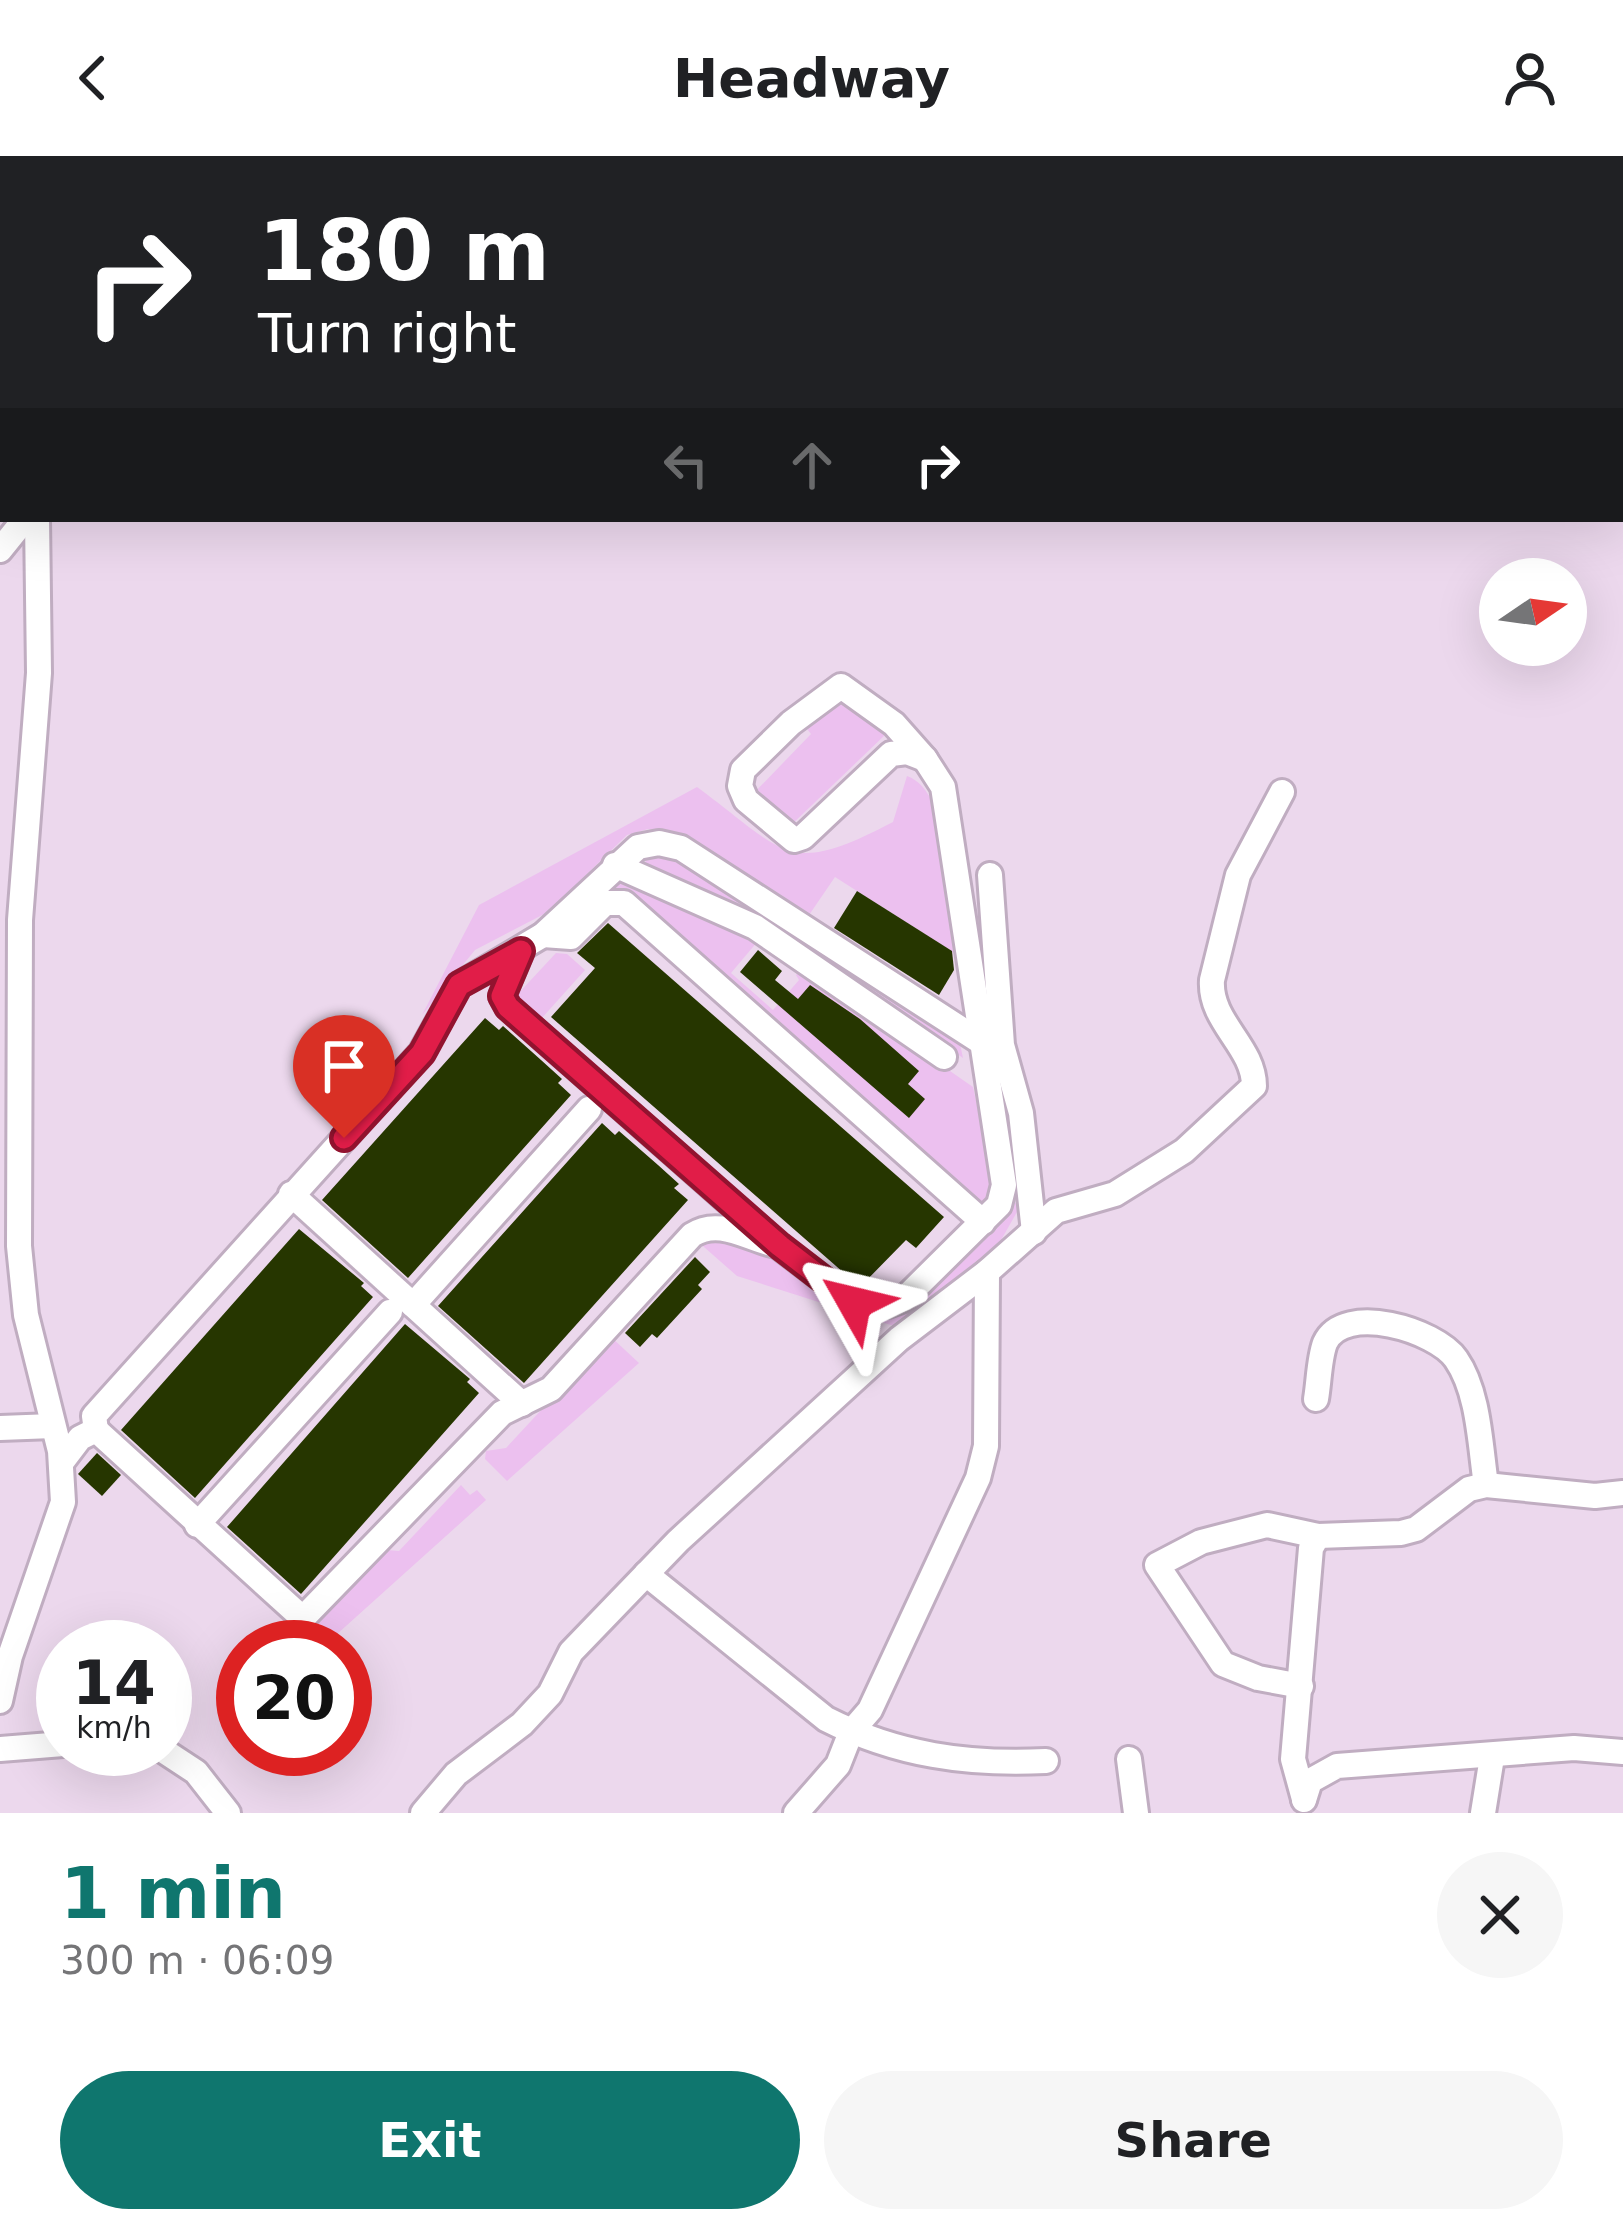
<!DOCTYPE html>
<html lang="en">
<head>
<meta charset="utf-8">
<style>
  :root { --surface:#fff; --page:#f6f6f6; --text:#202124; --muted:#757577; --accent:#0f766e }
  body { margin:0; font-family:"DejaVu Sans",sans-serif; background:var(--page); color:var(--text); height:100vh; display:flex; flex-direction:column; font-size:45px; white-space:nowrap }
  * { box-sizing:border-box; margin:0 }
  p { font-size:39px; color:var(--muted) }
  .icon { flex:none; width:66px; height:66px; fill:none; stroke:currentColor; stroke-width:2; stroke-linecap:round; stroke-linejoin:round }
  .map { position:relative; height:1657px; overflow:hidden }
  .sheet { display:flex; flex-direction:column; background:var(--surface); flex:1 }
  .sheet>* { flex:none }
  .top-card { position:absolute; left:0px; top:0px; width:1623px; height:366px; box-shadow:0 12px 48px #0002; background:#202124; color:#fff; overflow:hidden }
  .needle { width:78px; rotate:77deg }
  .buttons { position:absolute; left:1479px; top:402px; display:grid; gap:24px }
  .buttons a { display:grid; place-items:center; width:108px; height:108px; border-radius:50%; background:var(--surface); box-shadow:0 12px 48px #0002; font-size:60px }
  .speed { position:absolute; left:36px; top:1464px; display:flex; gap:24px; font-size:60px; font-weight:700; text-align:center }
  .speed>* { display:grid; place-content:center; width:156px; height:156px; border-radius:50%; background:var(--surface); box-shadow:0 12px 48px #0002; line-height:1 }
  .speed small { font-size:30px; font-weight:400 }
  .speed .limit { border:18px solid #d22; background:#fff; color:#111 }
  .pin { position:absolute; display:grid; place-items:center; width:102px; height:102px; color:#fff; margin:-123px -51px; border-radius:50% 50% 50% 0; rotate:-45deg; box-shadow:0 0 12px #0007 }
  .pin .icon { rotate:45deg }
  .me { position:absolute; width:132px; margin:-66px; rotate:307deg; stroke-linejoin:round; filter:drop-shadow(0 0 9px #0008) }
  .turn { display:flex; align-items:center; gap:42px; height:252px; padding:0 60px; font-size:54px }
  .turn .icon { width:156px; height:156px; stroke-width:2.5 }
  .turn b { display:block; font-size:84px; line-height:102px }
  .lanes { display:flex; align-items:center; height:114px; padding:0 60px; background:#0003; justify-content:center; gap:60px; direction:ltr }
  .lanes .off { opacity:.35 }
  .round { display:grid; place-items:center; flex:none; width:126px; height:126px; border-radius:63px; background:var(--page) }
  .overview { display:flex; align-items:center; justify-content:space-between; height:204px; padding:0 60px }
  h1 { font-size:72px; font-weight:700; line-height:90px; color:var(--accent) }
  .cta { display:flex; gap:24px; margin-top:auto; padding:24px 60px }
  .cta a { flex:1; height:138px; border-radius:72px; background:var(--accent); color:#fff; font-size:48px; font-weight:700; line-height:138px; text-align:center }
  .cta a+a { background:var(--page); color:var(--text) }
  header { display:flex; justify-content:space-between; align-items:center; height:156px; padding:0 60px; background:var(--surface); font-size:54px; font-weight:700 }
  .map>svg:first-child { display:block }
</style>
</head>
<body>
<header><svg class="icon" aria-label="back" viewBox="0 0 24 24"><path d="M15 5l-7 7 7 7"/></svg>Headway<svg class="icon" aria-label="person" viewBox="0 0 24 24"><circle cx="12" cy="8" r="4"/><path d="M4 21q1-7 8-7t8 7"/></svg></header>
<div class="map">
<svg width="1623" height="1657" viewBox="0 0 1623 1657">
  <rect width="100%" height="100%" fill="#ecd8ed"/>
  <g fill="#ecc0ef">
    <path d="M 840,542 L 886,578 L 786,674 L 752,639 L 811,578 L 800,564 Z"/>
    <path d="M 907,620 C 953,636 955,757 962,802 L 835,721 L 807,762 L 674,679 L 648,673 L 627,679 L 548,756 L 475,794 L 422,859 L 479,749 L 697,631 C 787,697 786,722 893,666 Z"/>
    <path d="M 651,695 L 671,700 L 959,883 L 963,902 L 789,781 L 648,713 L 644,701 Z"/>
    <path d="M 614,723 L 758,785 L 731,817 L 773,854 L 799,824 L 796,819 L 802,812 L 973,931 L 995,1031 L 980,1051 L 602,739 Z"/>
    <path d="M 556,797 L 567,798 L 585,814 L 541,863 L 516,840 Z"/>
    <path d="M 1008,1044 L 1021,1049 L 988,1107 L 897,1171 L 737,1120 L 696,1084 L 708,1079 L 761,1099 L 777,1098 L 872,1158 Z"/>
    <path d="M 610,1180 L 639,1207 L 507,1325 L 485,1303 L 486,1295 L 506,1292 Z"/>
    <path d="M 461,1329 L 470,1339 L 477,1334 L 486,1344 L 326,1488 L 309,1475 L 387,1394 L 399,1395 Z"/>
  </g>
  <g fill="#263600">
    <path d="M 857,735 L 952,795 L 954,814 L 939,839 L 834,772 Z"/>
    <path d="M 608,767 L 944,1061 L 916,1092 L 906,1084 L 860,1131 L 551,861 L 595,812 L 577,797 Z"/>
    <path d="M 758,794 L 782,815 L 775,824 L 798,843 L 810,829 L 860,863 L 919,915 L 908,928 L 925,943 L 909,962 L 740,816 Z"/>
    <path d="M 485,862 L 499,874 L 503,870 L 541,904 L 562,923 L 558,927 L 571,939 L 408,1122 L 322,1044 Z"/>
    <path d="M 602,967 L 615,979 L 619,975 L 658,1009 L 679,1028 L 674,1032 L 688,1044 L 524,1227 L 438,1150 Z"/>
    <path d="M 299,1073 L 364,1127 L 361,1130 L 373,1141 L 195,1342 L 121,1274 Z"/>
    <path d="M 695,1101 L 710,1116 L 698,1129 L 702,1133 L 657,1182 L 652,1178 L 640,1191 L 625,1177 Z"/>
    <path d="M 405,1168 L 470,1223 L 467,1226 L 479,1237 L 301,1438 L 227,1371 Z"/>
    <path d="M 97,1297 L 121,1319 L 102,1340 L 78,1318 Z"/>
  </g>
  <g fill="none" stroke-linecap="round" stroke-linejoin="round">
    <g stroke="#c0adc1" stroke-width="30">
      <g id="minor">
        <path d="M 532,0 L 533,3"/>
        <path d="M 751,0 L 752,3"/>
        <path d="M 1336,0 L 1336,3"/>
        <path d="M 56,3 L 61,0"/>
        <path d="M 283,3 L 286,0"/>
        <path d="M 375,3 L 379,0"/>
        <path d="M 832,3 L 832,0"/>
        <path d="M 1210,3 L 1216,0"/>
        <path d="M 0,36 L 3,34"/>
        <path d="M 0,149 L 3,151"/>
        <path d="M 0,394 L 25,363"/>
        <path d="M 841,530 L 894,568 L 925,603 L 907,596 L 891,598 L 803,681 L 794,684 L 746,644 L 740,630 L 743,614 L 791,567 Z"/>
        <path d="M 615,709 L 755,771 L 944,901"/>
        <path d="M 990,719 L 1002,889 L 1021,957 L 1034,1076"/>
        <path d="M 543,779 L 571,781 L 605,747 L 624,747 L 983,1066"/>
        <path d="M 521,795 L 502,840 L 508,851 L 780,1091 L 854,1147 L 887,1149 L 904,1143 L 999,1049 L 1004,1029 L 943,631 L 925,603"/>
        <path d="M 291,1038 L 413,1149"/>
        <path d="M 1316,1243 C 1319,1226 1319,1203 1325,1187 C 1344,1146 1436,1174 1456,1203 C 1479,1236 1480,1289 1486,1329"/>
        <path d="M 522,1248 L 413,1149 L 589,953"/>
        <path d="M 0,1272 L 53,1270"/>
        <path d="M 96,1274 L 94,1260 L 421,897 L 459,829 L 543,779 L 638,691 L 659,687 L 681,692 L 981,886"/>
        <path d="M 61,1307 L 80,1282 L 96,1274 L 298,1458 L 306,1459 L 502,1257 L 551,1233 L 692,1079 C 718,1062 745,1081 772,1088"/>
        <path d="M 197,1369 L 390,1156"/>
        <path d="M 646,1418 L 826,1563 C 897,1599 968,1609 1046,1605"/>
        <path d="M 1301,1530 L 1258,1522 L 1223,1508 L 1157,1409 L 1201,1386 L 1267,1369 L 1318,1380 L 1401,1377 L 1416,1373 L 1469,1333 L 1486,1329 L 1595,1340 L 1623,1337"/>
        <path d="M 0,1545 L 10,1500 L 63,1346 L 60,1295 L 26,1159 L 19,1090 L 20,764 L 39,517 L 37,363"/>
        <path d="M 0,1593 L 63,1588"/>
        <path d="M 161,1593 L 196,1616 L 228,1657"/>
        <path d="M 1129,1603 L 1136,1657"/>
        <path d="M 1304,1643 L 1293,1603 L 1311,1392 L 1318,1380"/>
        <path d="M 1304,1644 L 1310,1625 L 1337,1610 L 1574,1592 L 1623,1596"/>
        <path d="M 423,1657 L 456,1618 L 522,1568 L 550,1538 L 571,1496 L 678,1385 L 899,1183 L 987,1116 L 1056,1055 L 1115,1038 L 1184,995 L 1254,930 C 1254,890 1209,866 1212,824 L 1238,719 L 1282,636"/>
        <path d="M 796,1657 L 838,1609 L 851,1576 L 870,1554 L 978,1322 L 986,1290 L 987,1116"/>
        <path d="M 1483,1657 L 1492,1601"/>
      </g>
    </g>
    <use href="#minor" stroke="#fff" stroke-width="24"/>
  </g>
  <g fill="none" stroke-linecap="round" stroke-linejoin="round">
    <g stroke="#92132f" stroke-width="30">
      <path id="route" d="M 344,982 L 422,897 L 459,829 L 521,795 L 502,840 L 508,851 L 780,1090 L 854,1147"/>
    </g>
    <use href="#route" stroke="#e11d48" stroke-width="21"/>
  </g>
</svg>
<div class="buttons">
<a><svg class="needle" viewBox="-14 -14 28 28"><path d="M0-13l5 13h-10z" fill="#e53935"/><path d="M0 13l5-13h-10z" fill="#757577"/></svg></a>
</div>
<div class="speed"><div>14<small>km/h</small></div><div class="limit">20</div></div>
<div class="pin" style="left:344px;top:982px;background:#d93025"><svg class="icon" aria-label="arrive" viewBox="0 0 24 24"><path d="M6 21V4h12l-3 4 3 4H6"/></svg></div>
<svg class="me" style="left:854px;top:1147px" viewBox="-20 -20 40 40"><path d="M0-17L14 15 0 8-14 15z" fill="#e11d48" stroke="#fff" stroke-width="4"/></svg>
<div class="top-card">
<div class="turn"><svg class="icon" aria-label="right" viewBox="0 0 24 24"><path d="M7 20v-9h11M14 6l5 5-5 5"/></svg><div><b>180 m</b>Turn right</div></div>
<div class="lanes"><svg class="icon off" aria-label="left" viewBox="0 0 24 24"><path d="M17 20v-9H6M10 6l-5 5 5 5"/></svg><svg class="icon off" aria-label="ahead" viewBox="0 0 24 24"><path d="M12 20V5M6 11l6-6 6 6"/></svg><svg class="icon" aria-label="right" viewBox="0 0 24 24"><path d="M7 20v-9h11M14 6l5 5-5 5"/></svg></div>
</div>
</div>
<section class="sheet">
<div class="overview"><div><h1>1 min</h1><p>300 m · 06:09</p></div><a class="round"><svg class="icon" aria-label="close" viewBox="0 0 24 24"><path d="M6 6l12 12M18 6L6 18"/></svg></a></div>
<div class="cta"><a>Exit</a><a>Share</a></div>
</section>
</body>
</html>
